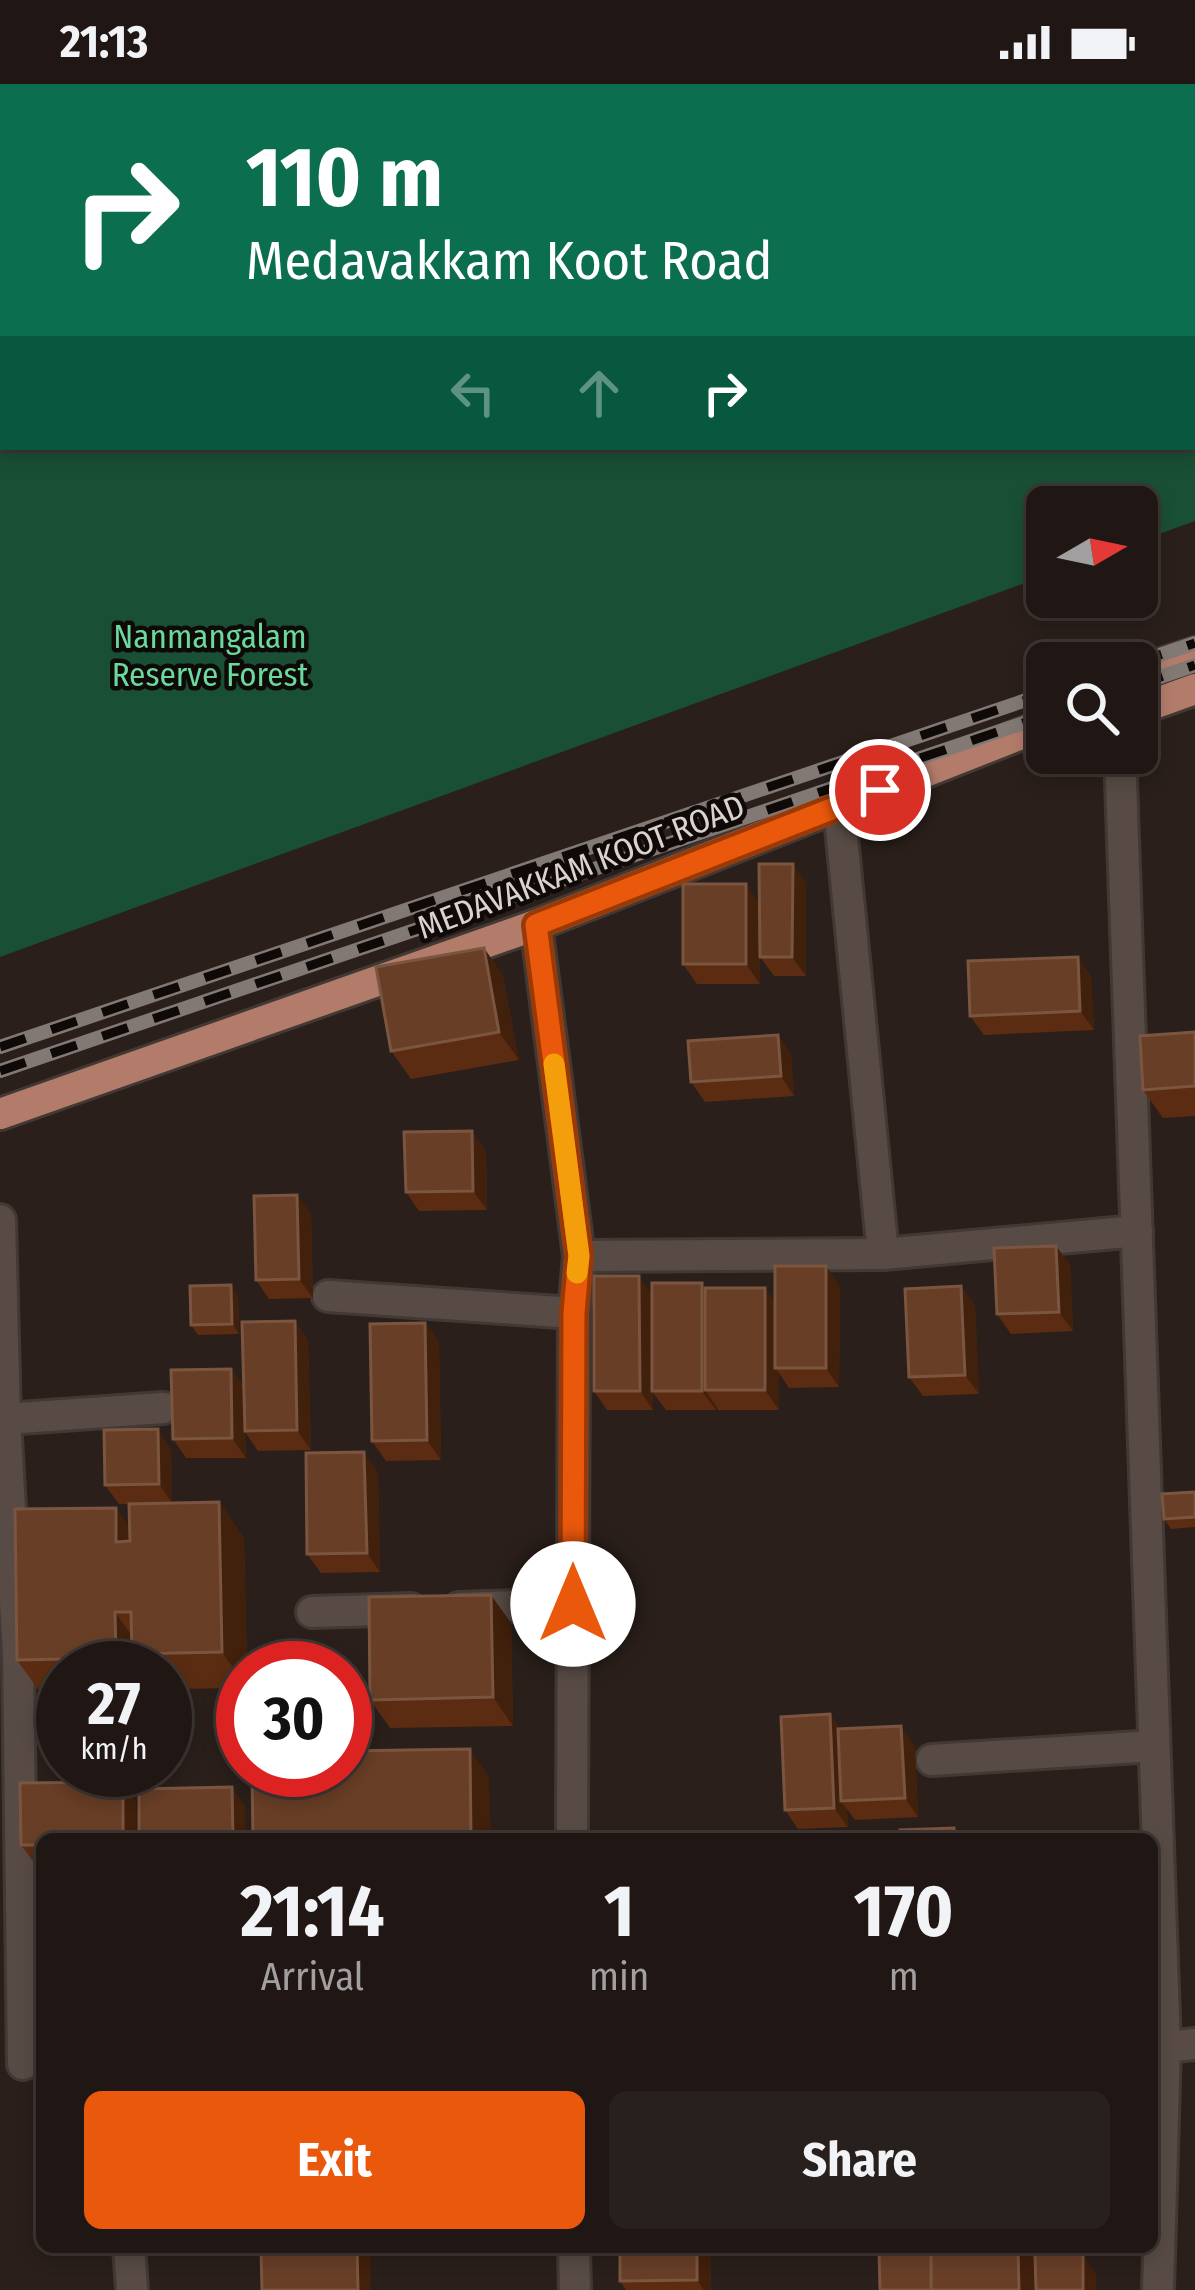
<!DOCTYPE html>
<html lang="en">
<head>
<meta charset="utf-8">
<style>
  :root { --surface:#201714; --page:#28201d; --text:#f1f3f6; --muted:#a29fa0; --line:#3d3634; --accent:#ea580c }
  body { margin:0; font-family:"Fira Sans Condensed",sans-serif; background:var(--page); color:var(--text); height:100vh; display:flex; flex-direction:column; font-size:45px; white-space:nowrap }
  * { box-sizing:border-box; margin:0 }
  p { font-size:39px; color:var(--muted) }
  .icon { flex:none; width:66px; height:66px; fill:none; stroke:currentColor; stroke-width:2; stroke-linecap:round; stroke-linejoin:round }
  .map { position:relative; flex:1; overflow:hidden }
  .details { position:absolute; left:36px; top:1749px; width:1122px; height:420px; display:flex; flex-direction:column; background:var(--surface); border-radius:18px; box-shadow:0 6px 18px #0003,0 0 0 3px var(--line) }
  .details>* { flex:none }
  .top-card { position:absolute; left:0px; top:0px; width:1197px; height:366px; box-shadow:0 6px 18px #0003,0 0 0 3px var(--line); background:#0b6e4f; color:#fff; overflow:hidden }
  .needle { width:78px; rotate:81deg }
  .controls { position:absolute; left:1026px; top:402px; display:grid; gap:24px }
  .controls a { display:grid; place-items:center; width:132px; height:132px; border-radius:18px; background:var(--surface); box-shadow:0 6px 18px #0003,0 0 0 3px var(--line); font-size:60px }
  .speed { position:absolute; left:36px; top:1557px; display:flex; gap:24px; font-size:60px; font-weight:700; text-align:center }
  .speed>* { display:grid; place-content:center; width:156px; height:156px; border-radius:50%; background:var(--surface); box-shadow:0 6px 18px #0003,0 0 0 3px var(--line); line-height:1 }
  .speed small { font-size:30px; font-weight:400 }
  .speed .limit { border:18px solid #d22; background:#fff; color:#111 }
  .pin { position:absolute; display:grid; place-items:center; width:102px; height:102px; color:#fff; margin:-51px; border:6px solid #fff; border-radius:50%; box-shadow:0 3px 12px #0007 }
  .me { position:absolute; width:132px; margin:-66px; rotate:0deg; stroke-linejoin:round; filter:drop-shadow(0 0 9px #0008) }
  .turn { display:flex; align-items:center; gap:42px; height:252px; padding:0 48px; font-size:54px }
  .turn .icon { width:156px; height:156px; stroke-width:2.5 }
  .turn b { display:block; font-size:84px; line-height:102px }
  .lanes { display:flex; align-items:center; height:114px; padding:0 48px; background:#0003; justify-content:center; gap:60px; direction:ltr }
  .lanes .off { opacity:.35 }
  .eta { display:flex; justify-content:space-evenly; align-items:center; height:204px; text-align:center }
  .eta b { font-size:72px; font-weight:700; line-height:84px }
  .action { display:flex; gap:24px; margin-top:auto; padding:24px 48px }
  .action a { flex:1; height:138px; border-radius:18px; background:var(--accent); color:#fff; font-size:48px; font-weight:700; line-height:138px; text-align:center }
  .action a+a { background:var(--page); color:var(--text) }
  .status { display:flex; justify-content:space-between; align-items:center; height:84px; padding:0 60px; background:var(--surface); direction:ltr }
  .status svg { height:33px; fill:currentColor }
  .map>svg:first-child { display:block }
</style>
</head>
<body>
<div class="status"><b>21:13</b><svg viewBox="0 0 49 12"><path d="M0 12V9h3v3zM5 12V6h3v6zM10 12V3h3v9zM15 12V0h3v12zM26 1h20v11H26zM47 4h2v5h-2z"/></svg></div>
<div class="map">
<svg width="1195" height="2206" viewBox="0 0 1195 2206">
  <rect width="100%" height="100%" fill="#2a1f1a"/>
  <path fill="#194f35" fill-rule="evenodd" d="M 0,0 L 1195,0 L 1195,437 L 1137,458 L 1137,423 L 1047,423 L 1047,491 L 0,873 ZM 3,3 L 1194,3 L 1194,363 L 3,363 Z"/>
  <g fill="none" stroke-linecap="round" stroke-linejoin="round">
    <g stroke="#423935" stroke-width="36">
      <g id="minor">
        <path d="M 1120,669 L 1165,1963 L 1195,1960"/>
        <path d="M 536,841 L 579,1172 L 574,1229 L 572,1755"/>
        <path d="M 0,1136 L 5,1335"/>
        <path d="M 883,1170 L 1137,1147"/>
        <path d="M 579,1172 L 883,1170 L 839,723"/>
        <path d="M 328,1212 L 574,1229"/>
        <path d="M 459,1524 L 573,1520"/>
        <path d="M 312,1528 L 411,1525"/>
        <path d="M 932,1676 L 1154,1662"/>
        <path d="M 1152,1963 L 1165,1963 L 1158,2206"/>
        <path d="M 23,1980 L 18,1571 L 5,1335 L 163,1324"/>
        <path d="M 129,2163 L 132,2206"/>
        <path d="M 574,2163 L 575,2206"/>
      </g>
    </g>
    <g stroke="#423935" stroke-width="36">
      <g id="major">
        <path d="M 1137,588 L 1195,569"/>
        <path d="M 1137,626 L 1195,605"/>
        <path d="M 0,1030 L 536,841 L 1047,640"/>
      </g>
    </g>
    <use href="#minor" stroke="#584b45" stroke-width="30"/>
    <use href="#major" stroke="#b37c6a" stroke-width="30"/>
    <g stroke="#827975" stroke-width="14">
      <g id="rail">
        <path d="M 1136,579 L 1195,559"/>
        <path d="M 1137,601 L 1195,581"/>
        <path d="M 0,963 L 1047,609"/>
        <path d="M 0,987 L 1047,631"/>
      </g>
    </g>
    <use href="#rail" stroke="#0f0a08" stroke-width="9" stroke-dasharray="27" stroke-linecap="butt"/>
  </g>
  <g fill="#5b2c11">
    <path d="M 806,799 L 806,892 L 774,892 L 760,873 Z"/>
    <path d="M 759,820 L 760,900 L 697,900 L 683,880 Z"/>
    <path d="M 484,864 L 503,892 L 519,976 L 411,995 L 391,967 Z"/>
    <path d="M 1091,892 L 1094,946 L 984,951 L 970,932 Z"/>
    <path d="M 1195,948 L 1195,1032 L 1163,1034 L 1143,1006 Z"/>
    <path d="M 791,970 L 794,1012 L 705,1018 L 691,998 Z"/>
    <path d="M 486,1067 L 487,1126 L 419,1127 L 406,1108 Z"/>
    <path d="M 311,1130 L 313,1214 L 269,1215 L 256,1196 Z"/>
    <path d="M 1056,1162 L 1070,1181 L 1073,1247 L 1011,1250 L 997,1230 Z"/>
    <path d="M 702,1199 L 705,1204 L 775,1218 L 840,1202 L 839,1303 L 789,1304 L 779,1289 L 779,1326 L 718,1326 L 716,1322 L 716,1326 L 666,1326 L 653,1309 L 653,1326 L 607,1326 L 594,1307 L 652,1210 Z"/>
    <path d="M 961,1202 L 975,1222 L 979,1310 L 923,1312 L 909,1293 Z"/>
    <path d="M 238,1211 L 239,1250 L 198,1251 L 191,1241 Z"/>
    <path d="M 295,1237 L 308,1257 L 311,1366 L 258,1367 L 245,1348 L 246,1374 L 186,1374 L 173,1355 L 231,1285 L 244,1304 Z"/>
    <path d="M 425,1239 L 439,1259 L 441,1376 L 386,1377 L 372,1357 Z"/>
    <path d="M 171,1365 L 172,1419 L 219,1418 L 244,1454 L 247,1584 L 243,1584 L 243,1604 L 171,1605 L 179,1618 L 181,1682 L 165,1683 L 165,1584 L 63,1584 L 63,1611 L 42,1611 L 17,1576 L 130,1443 L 129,1420 L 119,1420 L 105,1401 Z"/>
    <path d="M 378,1388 L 380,1488 L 321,1489 L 307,1470 Z"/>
    <path d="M 1195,1408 L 1195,1443 L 1171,1445 L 1164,1435 Z"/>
    <path d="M 511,1539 L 513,1642 L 390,1644 L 370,1616 Z"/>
    <path d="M 841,1645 L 915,1662 L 918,1733 L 855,1736 L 847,1725 L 848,1743 L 798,1745 L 785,1726 Z"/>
    <path d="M 123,1698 L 136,1717 L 42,1755 L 42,1780 L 35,1780 L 21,1761 Z"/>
    <path d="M 620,2163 L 710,2163 L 711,2206 L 626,2206 L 620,2197 Z"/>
  </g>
  <g fill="#41200c">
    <path d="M 793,780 L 806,799 L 806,892 L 792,873 Z"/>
    <path d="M 746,800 L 759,820 L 760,900 L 746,880 Z"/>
    <path d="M 484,864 L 503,892 L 519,976 L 499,948 Z"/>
    <path d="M 1078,873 L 1091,892 L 1094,946 L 1080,927 Z"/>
    <path d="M 778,951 L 791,970 L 794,1012 L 781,992 Z"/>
    <path d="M 472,1047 L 486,1067 L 487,1126 L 473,1107 Z"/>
    <path d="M 297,1111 L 311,1130 L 313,1214 L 299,1195 Z"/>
    <path d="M 1056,1162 L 1070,1181 L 1073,1247 L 1059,1228 Z"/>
    <path d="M 826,1182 L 840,1202 L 839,1303 L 826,1284 Z"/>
    <path d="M 639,1192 L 653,1211 L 653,1326 L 640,1307 Z"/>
    <path d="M 702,1199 L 716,1219 L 705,1306 L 716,1322 L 716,1326 L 702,1307 Z"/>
    <path d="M 231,1201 L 238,1211 L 239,1250 L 232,1240 Z"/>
    <path d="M 961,1202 L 975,1222 L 979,1310 L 965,1291 Z"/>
    <path d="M 765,1204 L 779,1223 L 775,1284 L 779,1289 L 779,1326 L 765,1306 Z"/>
    <path d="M 295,1237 L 308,1257 L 311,1366 L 297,1346 Z"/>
    <path d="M 425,1239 L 439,1259 L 441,1376 L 427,1356 Z"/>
    <path d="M 231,1285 L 244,1305 L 246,1374 L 232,1354 Z"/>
    <path d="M 158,1345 L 171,1365 L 172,1419 L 159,1400 Z"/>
    <path d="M 364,1368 L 378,1388 L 380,1488 L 367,1469 Z"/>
    <path d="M 219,1418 L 244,1454 L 247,1584 L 243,1584 L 243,1598 L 222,1568 Z"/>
    <path d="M 116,1424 L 141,1459 L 116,1458 Z"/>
    <path d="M 491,1511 L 511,1539 L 513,1642 L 493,1613 Z"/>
    <path d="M 115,1528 L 140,1563 L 132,1570 L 140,1584 L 123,1584 L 116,1574 Z"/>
    <path d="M 166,1599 L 179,1618 L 181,1682 L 167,1663 Z"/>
    <path d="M 830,1630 L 844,1650 L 841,1717 L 847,1725 L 848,1743 L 834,1724 Z"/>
    <path d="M 901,1642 L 915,1662 L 918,1733 L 905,1714 Z"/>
    <path d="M 470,1665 L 489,1693 L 491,1755 L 471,1755 Z"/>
    <path d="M 123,1698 L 136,1717 L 137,1755 L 123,1755 Z"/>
    <path d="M 232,1703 L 245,1722 L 246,1755 L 233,1755 Z"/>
    <path d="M 357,2163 L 370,2163 L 371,2206 L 358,2206 Z"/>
    <path d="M 697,2163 L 710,2163 L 711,2206 L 704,2206 L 697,2196 Z"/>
    <path d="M 1018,2163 L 1035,2163 L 1038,2167 L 1038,2206 L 1019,2206 Z"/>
    <path d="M 1083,2170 L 1096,2190 L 1096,2206 L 1083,2206 Z"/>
  </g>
  <g fill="#683e26" stroke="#7a5540" stroke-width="3">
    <path d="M 759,780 L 793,780 L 792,873 L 760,873 Z"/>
    <rect x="683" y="800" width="63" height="80"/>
    <path d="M 484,864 L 499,948 L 391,967 L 376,883 Z"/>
    <path d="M 1078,873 L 1080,927 L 970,932 L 968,877 Z"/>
    <path d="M 1195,948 L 1195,1002 L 1143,1006 L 1140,952 Z"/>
    <path d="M 778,951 L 781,992 L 691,998 L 688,957 Z"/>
    <path d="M 472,1047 L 473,1107 L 406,1108 L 404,1048 Z"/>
    <path d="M 297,1111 L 299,1195 L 256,1196 L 254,1112 Z"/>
    <path d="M 1056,1162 L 1059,1228 L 997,1230 L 994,1164 Z"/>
    <rect x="775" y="1182" width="51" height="102"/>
    <path d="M 594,1192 L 639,1192 L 640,1307 L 594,1307 Z"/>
    <rect x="652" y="1199" width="50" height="108"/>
    <path d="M 231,1201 L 232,1240 L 191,1241 L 190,1202 Z"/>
    <path d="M 961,1202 L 965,1291 L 909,1293 L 905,1205 Z"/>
    <rect x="705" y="1204" width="60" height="102"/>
    <path d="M 295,1237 L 297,1346 L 245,1347 L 242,1238 Z"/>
    <path d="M 425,1239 L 427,1356 L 372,1357 L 370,1240 Z"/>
    <path d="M 231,1285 L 232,1354 L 173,1355 L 171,1286 Z"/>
    <path d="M 158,1345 L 159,1400 L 105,1401 L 104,1346 Z"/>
    <path d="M 364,1368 L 367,1469 L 307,1470 L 306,1369 Z"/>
    <path d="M 1195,1408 L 1195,1433 L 1164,1435 L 1162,1410 Z"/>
    <path d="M 219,1418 L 222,1568 L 132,1570 L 131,1528 L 115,1528 L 116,1574 L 17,1576 L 15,1425 L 116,1424 L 116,1458 L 130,1457 L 129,1420 Z"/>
    <path d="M 491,1511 L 493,1613 L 370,1616 L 369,1513 Z"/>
    <path d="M 165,1599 L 167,1663 L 165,1663 Z"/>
    <path d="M 830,1630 L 834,1724 L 785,1726 L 781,1633 Z"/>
    <path d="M 901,1642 L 905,1714 L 841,1717 L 838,1645 Z"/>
    <path d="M 470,1665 L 471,1755 L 253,1755 L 252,1686 L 345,1686 L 345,1667 Z"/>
    <path d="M 123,1698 L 123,1755 L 42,1755 L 42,1761 L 21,1761 L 20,1699 Z"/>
    <path d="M 232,1703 L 233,1755 L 139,1755 L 139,1705 Z"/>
    <path d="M 954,1744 L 955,1755 L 901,1755 L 900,1746 Z"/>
    <path d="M 261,2163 L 357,2163 L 358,2206 L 262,2206 Z"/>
    <path d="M 620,2163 L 697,2163 L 697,2196 L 620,2197 Z"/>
    <path d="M 931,2163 L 1018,2163 L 1019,2206 L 931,2206 Z"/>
    <path d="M 931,2165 L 931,2206 L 880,2206 L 879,2166 Z"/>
    <path d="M 1035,2170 L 1083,2170 L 1083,2206 L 1036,2206 Z"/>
  </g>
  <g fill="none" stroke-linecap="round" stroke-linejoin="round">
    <g stroke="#983908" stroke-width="30">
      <path id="route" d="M 573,1520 L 574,1229 L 579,1172 L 536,841 L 880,706"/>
    </g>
    <use href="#route" stroke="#ea580c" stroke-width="21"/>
    <path stroke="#f59e0b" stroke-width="21" d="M 554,980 L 579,1172 L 577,1189"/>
  </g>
  <g text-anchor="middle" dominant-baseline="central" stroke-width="9" stroke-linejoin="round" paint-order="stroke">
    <g font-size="33" fill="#69d99e" stroke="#0f0a08">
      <text x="210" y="553">Nanmangalam<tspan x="210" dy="38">Reserve Forest</tspan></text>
    </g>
    <g font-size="33" fill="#d9d2ce" stroke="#0f0a08">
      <text transform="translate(581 783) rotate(-21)">MEDAVAKKAM KOOT ROAD</text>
    </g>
  </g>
</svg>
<div class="controls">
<a><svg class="needle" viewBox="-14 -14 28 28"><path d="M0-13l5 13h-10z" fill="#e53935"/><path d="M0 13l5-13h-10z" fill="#a29fa0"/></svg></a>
<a><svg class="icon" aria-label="search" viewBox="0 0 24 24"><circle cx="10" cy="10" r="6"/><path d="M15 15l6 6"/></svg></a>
</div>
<div class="speed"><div>27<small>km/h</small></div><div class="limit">30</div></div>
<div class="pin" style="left:880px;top:706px;background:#d93025"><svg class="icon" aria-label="arrive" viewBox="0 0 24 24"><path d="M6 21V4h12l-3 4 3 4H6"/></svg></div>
<svg class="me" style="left:573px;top:1520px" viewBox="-20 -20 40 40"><circle r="19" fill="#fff"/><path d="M0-13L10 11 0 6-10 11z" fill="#ea580c"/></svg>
<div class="top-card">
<div class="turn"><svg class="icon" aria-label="right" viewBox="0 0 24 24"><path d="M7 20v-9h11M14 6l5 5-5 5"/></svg><div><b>110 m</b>Medavakkam Koot Road</div></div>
<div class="lanes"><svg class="icon off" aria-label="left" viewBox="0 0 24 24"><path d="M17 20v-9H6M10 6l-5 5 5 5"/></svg><svg class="icon off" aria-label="ahead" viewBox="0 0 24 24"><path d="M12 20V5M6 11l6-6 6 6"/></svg><svg class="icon" aria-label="right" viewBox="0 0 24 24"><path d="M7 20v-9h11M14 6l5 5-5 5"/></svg></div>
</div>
<section class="details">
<div class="eta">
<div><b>21:14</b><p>Arrival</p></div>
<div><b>1</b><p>min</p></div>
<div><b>170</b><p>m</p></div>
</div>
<div class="action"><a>Exit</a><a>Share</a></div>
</section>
</div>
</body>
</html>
